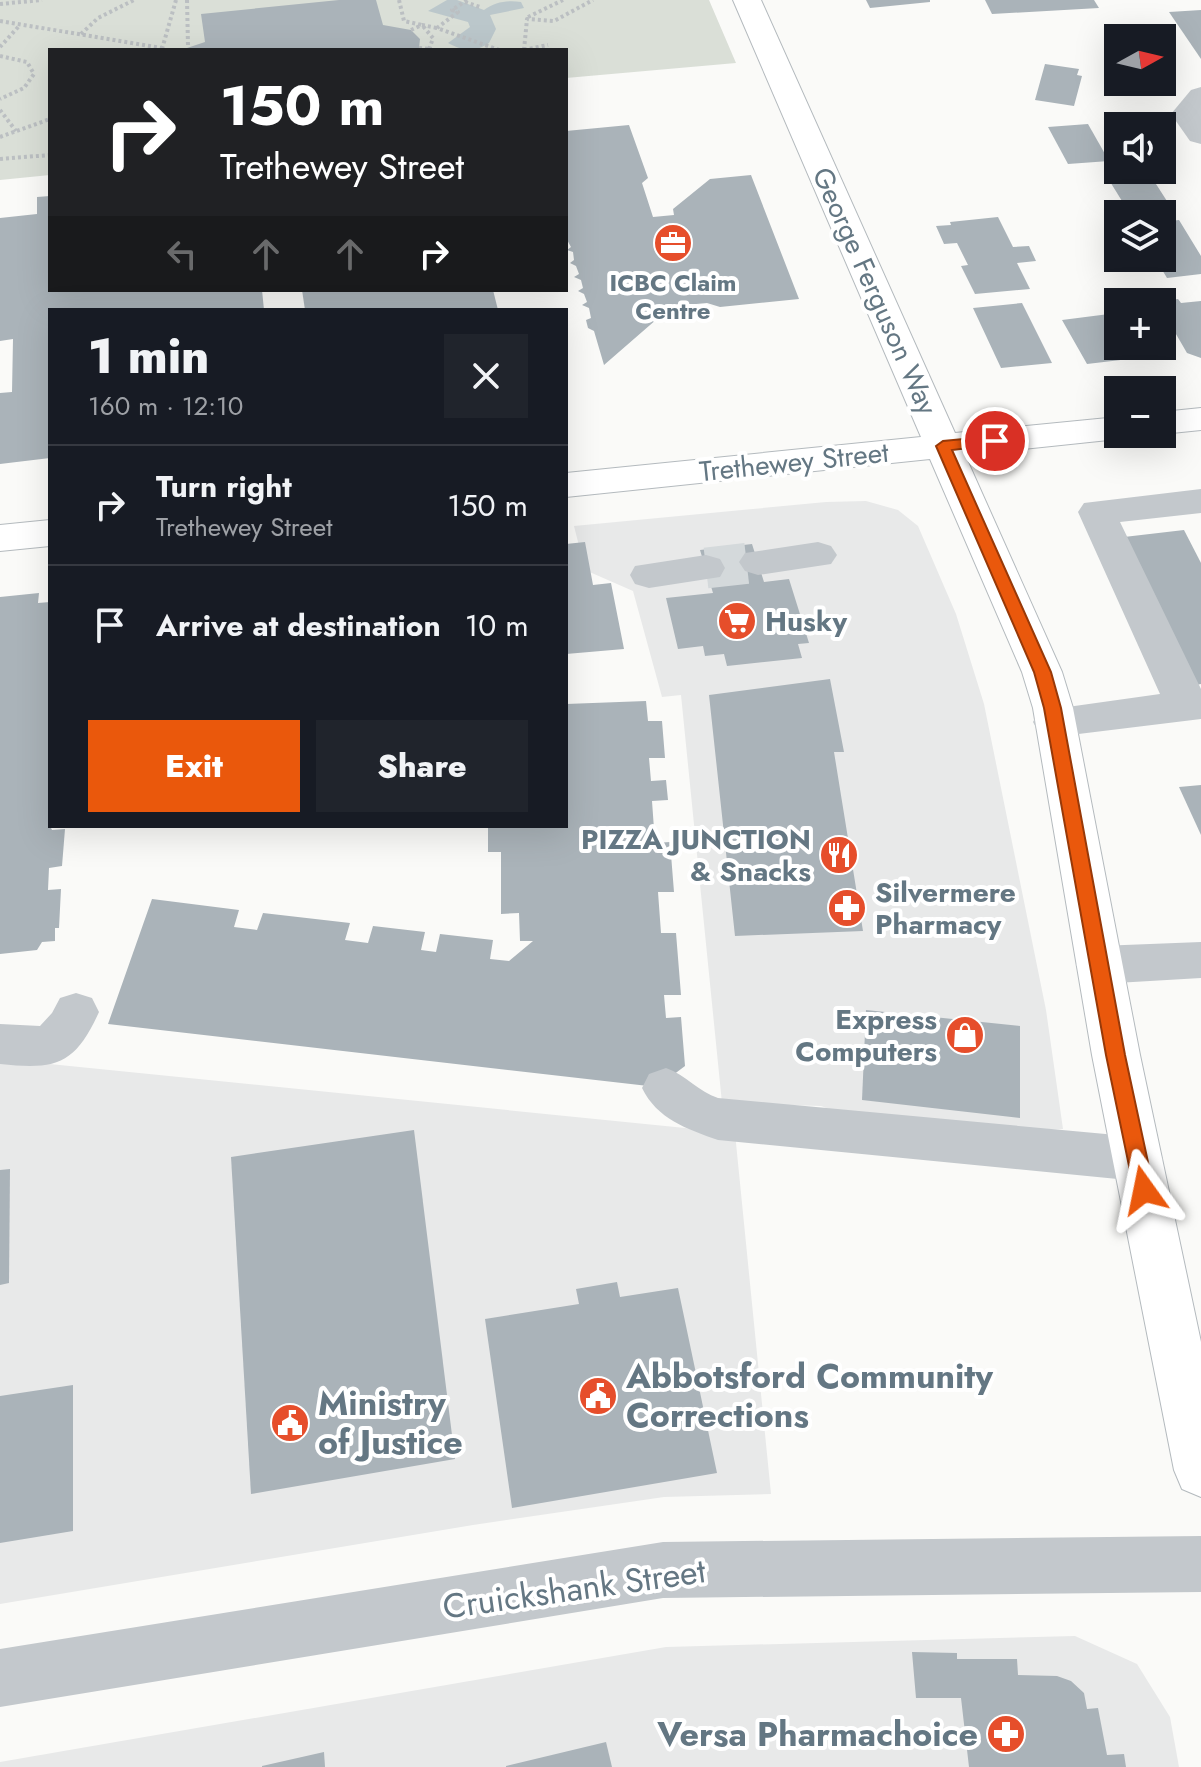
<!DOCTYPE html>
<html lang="en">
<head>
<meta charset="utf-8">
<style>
  :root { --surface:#171b24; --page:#20242c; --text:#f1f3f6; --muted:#9ea1a6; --line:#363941; --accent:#ea580c }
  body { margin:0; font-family:Jost,sans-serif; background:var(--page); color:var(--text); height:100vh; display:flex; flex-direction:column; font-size:30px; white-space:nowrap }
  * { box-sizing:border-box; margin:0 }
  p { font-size:26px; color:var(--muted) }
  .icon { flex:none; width:44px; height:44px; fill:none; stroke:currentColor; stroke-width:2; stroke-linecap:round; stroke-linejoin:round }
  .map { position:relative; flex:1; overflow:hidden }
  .panel { position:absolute; left:48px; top:308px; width:520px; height:520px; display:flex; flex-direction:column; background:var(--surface); border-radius:0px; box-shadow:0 8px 32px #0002 }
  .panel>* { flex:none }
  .banner { position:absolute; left:48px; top:48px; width:520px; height:244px; border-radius:0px; box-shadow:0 8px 32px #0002; background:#202124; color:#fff; overflow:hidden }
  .needle { width:52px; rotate:82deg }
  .fabs { position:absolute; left:1104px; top:24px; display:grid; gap:16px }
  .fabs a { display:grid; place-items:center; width:72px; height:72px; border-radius:0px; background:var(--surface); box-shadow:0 8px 32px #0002; font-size:40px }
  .pin { position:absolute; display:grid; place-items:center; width:68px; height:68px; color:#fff; margin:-34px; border:4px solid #fff; border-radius:50%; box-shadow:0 2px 8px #0007 }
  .me { position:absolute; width:88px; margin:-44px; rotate:348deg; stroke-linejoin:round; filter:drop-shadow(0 0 6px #0008) }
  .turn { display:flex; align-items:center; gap:28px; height:168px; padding:0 40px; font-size:36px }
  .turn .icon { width:104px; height:104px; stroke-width:2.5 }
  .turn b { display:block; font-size:56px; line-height:68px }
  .lanes { display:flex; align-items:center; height:76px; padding:0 40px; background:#0003; justify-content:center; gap:40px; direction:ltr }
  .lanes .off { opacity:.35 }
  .round { display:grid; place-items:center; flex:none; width:84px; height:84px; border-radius:0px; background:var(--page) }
  .summary { display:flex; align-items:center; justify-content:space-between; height:136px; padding:0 40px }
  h1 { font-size:48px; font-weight:800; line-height:60px }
  .action { display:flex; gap:16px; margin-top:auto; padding:16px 40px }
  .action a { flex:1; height:92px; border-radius:0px; background:var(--accent); color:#fff; font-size:32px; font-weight:800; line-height:92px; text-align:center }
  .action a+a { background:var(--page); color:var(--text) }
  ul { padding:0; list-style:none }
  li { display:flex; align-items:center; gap:24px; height:120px; padding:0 40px; border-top:2px solid var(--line) }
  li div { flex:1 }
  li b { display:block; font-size:30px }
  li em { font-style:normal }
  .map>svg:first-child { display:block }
</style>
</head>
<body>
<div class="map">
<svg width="1201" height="1767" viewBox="0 0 1201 1767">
  <rect width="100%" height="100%" fill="#fafaf8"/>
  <g fill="#e8e9e9">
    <path d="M 866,501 L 898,510 L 918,526 L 956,614 L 984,704 L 1046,1010 L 1063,1129 L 1040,1130 L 835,1111 L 821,1106 L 722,1103 L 681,695 L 662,697 L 633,591 L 585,570 L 574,526 L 826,502 Z"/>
    <path d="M 0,1059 L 735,1133 L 771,1494 L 664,1497 L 473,1525 L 0,1604 Z"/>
    <path d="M 1075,1636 L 1137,1664 L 1170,1717 L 1179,1767 L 0,1767 L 0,1762 L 666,1647 Z"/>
  </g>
  <path fill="#dadfd7" d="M 0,0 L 709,0 L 736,63 L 566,78 L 566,50 L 50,50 L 50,175 L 0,180 Z"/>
  <path fill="#bbc7cb" d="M 447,0 L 457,0 L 484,10 C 495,2 507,0 521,2 L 524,8 L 490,15 L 496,29 L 489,43 C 474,53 463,51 448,43 L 470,27 L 468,22 L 428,11 Z"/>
  <g fill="#aab3b9">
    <path d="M 339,0 L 376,0 L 383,25 L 411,30 L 420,39 L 419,48 L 181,50 L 205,42 L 201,14 Z"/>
    <path d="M 866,0 L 930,0 L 930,2 L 870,8 Z"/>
    <path d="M 985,0 L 1094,0 L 1099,8 L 992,14 Z"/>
    <path d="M 1201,10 L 1201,59 L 1169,12 Z"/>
    <path d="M 1045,64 L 1079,69 L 1077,75 L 1082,76 L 1074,106 L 1035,100 Z"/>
    <path d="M 1088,124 L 1109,161 L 1068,164 L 1048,127 Z"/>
    <path d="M 629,125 L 648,178 L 642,183 L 653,217 L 674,215 L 673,209 L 710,179 L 751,175 L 799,299 L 720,307 L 707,303 L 664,307 L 665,312 L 604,365 L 594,331 L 588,328 L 586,320 L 591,318 L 589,308 L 582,305 L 587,302 L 584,294 L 578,291 L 583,288 L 581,280 L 574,277 L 579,274 L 576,266 L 570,263 L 574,260 L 573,252 L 567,250 L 571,247 L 566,238 L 566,131 Z"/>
    <path d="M 1118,168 L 1147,170 L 1174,212 L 1130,214 L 1109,180 L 1115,179 L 1109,169 Z"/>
    <path d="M 50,196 L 50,290 L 262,290 L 264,310 L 50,310 L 50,458 L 0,464 L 0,393 L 12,392 L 13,339 L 0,341 L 0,218 L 37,214 L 37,197 Z"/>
    <path d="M 998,217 L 1013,247 L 1029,246 L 1036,261 L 1017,263 L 1030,289 L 975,294 L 961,266 L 968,265 L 957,243 L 944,244 L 936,226 L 951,225 L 950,222 Z"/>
    <path d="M 1179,220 L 1201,256 L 1201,274 L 1167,278 L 1155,258 L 1162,258 L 1162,222 Z"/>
    <path d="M 302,290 L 493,290 L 498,310 L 305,310 Z"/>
    <path d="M 1178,299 L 1181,303 L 1201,301 L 1201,358 L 1187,353 L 1162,310 L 1162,301 Z"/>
    <path d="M 1022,303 L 1052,363 L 1001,368 L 973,308 Z"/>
    <path d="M 1109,314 L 1118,328 L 1118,346 L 1162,346 L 1162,339 L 1171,354 L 1087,364 L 1062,320 Z"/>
    <path d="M 1184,530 L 1201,563 L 1201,684 L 1196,685 L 1124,537 Z"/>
    <path d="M 585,542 L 593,585 L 611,583 L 624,649 L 566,654 L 566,544 Z"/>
    <path d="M 752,544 L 764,582 L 789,579 L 809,643 L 798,644 L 802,658 L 727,666 L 724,654 L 705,656 L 703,646 L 678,649 L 666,598 L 713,593 L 700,550 Z"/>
    <path d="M 39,593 L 38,603 L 50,602 L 50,826 L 52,830 L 65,829 L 62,866 L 49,868 L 48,890 L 61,889 L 59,928 L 55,928 L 55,941 L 42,942 L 37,950 L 0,954 L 0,597 Z"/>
    <path d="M 830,679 L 844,752 L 834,752 L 863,931 L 735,936 L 709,695 Z"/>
    <path d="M 646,701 L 648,721 L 662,721 L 665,758 L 649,758 L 651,781 L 666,780 L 668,800 L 652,801 L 655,843 L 670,842 L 674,892 L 658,892 L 661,933 L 676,933 L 681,995 L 664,995 L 666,1018 L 681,1017 L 685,1066 L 657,1087 L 108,1024 L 152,899 L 239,910 L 234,927 L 257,930 L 263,913 L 350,923 L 345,940 L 368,943 L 373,926 L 425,932 L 421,950 L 436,952 L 440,934 L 493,940 L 490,959 L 509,961 L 533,941 L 520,941 L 519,913 L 501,914 L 501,852 L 488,852 L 488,826 L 566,826 L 566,704 Z"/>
    <path d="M 1201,785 L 1201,835 L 1179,787 Z"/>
    <path d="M 866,1010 L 1020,1026 L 1020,1118 L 862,1100 Z"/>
    <path d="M 414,1130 L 455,1459 L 251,1494 L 231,1157 Z"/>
    <path d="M 10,1169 L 9,1283 L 0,1285 L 0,1170 Z"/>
    <path d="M 617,1282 L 620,1297 L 678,1288 L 717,1473 L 512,1508 L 485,1319 L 579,1304 L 576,1289 Z"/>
    <path d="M 73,1385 L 73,1531 L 0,1543 L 0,1396 Z"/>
    <path d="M 912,1652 L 957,1653 L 957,1659 L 1017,1659 L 1018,1675 L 1057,1676 L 1071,1681 L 1084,1693 L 1087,1709 L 1098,1708 L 1107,1755 L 1124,1754 L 1126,1767 L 969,1767 L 961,1698 L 916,1698 Z"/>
    <path d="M 606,1742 L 612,1767 L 506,1767 L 506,1766 Z"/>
    <path d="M 324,1752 L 325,1767 L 262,1767 L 262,1766 Z"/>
  </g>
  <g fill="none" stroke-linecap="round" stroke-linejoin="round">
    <path stroke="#d4d9db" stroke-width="41" stroke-dasharray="41 20" stroke-linecap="butt" d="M 706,568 L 758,562"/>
    <g stroke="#b4babe" stroke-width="2">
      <g id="major">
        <path d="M 733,0 L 761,0 L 955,433 L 1118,417 L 1118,434 L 1132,434 L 1118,439 L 965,455 L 1062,672 L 1073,708 L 1140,1055 L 1201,1342 L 1201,1497 L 1182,1489 L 1174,1470 L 1092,1055 L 1033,708 L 1022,672 L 930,459 L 566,497 L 566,473 L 921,437 Z"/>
        <path d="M 1201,408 L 1201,430 L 1162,434 L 1161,434 L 1162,412 Z"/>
        <path d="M 50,520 L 50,546 L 0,551 L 0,525 Z"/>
      </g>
    </g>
    <g stroke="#bbbfc2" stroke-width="4" stroke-dasharray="3 3" stroke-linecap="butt">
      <path d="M 187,0 L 188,46"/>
      <path d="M 399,0 L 404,21 L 422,25 L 433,38 L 429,50"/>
      <path d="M 467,0 L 452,10 L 458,12 L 437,28 L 499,50"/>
      <path d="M 465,2 L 480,7"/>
      <path d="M 0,4 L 42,0"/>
      <path d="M 528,17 L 563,0"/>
      <path d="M 0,21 L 162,48"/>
      <path d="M 411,30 L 422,25 L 437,28"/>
      <path d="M 81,34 L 98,18 L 134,0"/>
      <path d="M 0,47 L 20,25"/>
      <path d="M 419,48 L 430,49"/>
      <path d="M 162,49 L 176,0"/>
      <path d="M 524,50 L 527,19 L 554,21 L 593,0"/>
      <path d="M 524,50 L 548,45"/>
      <path d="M 0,56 L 27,62 L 34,74 L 24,88 L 0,99"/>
      <path d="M 0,110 L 16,131"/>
      <path d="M 0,137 L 50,119"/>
      <path d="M 0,159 L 50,155"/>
    </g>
    <g fill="#c3c8cc" fill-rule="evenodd">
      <path d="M 1201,87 L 1201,144 L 1190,141 L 1171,114 L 1191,90 Z"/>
      <path d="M 1201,489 L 1201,513 L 1120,522 L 1201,689 L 1201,719 L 1054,737 L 1039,733 L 1033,722 L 1039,711 L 1160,694 L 1078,512 L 1084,503 Z"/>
      <path d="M 818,542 L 831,546 L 837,555 L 831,564 L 758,575 L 745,571 L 739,562 L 745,553 Z"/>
      <path d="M 706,555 L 720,559 L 725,568 L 720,577 L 649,588 L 635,584 L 630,575 L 635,566 Z"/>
      <path d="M 1201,942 L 1201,978 L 1099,984 L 1083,978 L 1076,965 L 1083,952 L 1099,946 Z"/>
      <path d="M 76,993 L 92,998 L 99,1012 C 75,1065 56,1070 0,1064 L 0,1024 L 40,1026 L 52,1013 L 60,998 Z"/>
      <path d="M 666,1068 C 686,1075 699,1092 718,1098 L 1138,1137 L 1155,1144 L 1163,1159 L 1155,1174 L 1138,1181 L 718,1140 C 687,1129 657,1119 642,1088 L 649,1074 Z"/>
      <path d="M 1201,1536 L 1201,1592 L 663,1598 L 0,1707 L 0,1649 L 663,1542 Z"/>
    </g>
    <use href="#major" fill="#fff" fill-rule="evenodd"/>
  </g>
  <path fill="#ea580c" stroke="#983908" stroke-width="2" d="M 995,436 L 1002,441 L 1000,444 L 952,450 L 1051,672 L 1061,708 L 1125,1055 L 1154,1190 L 1151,1196 L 1144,1199 L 1137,1196 L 1134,1190 L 1106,1055 L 1044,708 L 1034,672 L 936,446 L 943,441 Z"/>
  <defs>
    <g id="office-disc" transform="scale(2)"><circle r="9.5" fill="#e64e2b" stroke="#fff"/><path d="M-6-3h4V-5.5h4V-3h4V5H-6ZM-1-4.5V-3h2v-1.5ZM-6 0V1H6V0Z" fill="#fff"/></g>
    <g id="supermarket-disc" transform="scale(2)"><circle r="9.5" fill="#e64e2b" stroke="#fff"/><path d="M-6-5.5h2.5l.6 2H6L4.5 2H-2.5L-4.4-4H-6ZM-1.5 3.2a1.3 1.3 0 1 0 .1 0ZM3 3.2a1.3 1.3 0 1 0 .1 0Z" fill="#fff"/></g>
    <g id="restaurant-disc" transform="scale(2)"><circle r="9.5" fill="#e64e2b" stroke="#fff"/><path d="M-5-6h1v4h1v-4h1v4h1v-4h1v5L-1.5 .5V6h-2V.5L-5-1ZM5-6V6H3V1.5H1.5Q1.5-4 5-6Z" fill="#fff"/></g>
    <g id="pharmacy-disc" transform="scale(2)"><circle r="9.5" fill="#e64e2b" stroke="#fff"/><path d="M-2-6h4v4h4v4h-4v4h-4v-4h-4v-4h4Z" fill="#fff"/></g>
    <g id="shop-disc" transform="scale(2)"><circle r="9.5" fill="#e64e2b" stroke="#fff"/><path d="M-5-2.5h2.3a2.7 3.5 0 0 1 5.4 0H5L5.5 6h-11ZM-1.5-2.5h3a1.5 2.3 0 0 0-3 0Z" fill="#fff"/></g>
    <g id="civic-disc" transform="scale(2)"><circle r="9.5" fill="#e64e2b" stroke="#fff"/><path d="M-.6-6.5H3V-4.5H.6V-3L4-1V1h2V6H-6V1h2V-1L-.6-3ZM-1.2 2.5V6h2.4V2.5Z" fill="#fff"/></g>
  </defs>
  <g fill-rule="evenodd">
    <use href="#office-disc" x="673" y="243"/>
    <use href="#supermarket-disc" x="737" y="621"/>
    <use href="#restaurant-disc" x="839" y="855"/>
    <use href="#pharmacy-disc" x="847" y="908"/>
    <use href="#shop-disc" x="965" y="1035"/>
    <use href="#civic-disc" x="598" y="1396"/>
    <use href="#civic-disc" x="290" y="1423"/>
    <use href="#pharmacy-disc" x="1006" y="1734"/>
  </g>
  <g text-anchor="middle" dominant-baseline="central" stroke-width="8" stroke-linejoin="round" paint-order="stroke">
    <g font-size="24" font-weight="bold" fill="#647783" stroke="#fff">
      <text x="673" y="282">ICBC Claim<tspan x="673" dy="28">Centre</tspan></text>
    </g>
    <g font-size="28" fill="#647783" stroke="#fff">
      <text transform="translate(875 291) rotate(66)">George Ferguson Way</text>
      <text transform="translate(794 462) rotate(-6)">Trethewey Street</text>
    </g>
    <g font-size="28" font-weight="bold" fill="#647783" stroke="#fff" text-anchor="start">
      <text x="765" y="621">Husky</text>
      <text x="811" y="839" text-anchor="end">PIZZA JUNCTION<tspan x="811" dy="32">&amp; Snacks</tspan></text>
      <text x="875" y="892">Silvermere<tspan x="875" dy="32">Pharmacy</tspan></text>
      <text x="937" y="1019" text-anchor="end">Express<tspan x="937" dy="32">Computers</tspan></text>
    </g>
    <g font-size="34" font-weight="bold" fill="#647783" stroke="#fff" text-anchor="start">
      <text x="626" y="1376">Abbotsford Community<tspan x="626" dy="39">Corrections</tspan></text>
      <text x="318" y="1403">Ministry<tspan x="318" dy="39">of Justice</tspan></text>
      <text x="978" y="1734" text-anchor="end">Versa Pharmachoice</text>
    </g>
    <g font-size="34" fill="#647783" stroke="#fff">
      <text transform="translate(574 1589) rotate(-8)">Cruickshank Street</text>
    </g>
  </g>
</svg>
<div class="fabs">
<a><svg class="needle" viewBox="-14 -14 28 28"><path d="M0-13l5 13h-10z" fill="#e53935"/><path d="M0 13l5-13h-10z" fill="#9ea1a6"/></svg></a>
<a><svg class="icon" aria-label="sound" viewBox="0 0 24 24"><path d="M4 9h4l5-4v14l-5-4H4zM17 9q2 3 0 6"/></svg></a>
<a><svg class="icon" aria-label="layers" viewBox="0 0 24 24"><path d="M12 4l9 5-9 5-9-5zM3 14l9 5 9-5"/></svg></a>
<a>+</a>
<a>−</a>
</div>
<div class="pin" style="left:995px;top:441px;background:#d93025"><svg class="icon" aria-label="arrive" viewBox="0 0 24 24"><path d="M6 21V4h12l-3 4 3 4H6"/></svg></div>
<svg class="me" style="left:1144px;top:1190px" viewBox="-20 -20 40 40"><path d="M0-17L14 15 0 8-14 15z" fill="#ea580c" stroke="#fff" stroke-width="4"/></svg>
<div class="banner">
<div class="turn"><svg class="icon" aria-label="right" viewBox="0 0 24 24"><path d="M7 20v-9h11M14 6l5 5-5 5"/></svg><div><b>150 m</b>Trethewey Street</div></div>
<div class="lanes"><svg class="icon off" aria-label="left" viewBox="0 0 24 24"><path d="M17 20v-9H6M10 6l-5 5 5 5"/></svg><svg class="icon off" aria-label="ahead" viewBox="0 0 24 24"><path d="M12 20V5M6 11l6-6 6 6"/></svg><svg class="icon off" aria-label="ahead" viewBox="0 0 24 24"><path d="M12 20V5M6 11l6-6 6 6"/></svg><svg class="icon" aria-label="right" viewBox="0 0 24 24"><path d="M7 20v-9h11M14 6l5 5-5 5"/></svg></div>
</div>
<section class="panel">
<div class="summary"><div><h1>1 min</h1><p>160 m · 12:10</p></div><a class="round"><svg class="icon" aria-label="close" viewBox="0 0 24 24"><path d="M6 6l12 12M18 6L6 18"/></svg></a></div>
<ul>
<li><svg class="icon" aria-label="right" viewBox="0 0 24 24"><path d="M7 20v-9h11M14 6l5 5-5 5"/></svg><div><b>Turn right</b><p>Trethewey Street</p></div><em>150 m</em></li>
<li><svg class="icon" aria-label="arrive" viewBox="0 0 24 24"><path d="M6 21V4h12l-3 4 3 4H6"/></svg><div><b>Arrive at destination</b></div><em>10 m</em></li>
</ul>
<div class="action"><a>Exit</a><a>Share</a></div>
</section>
</div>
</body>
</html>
